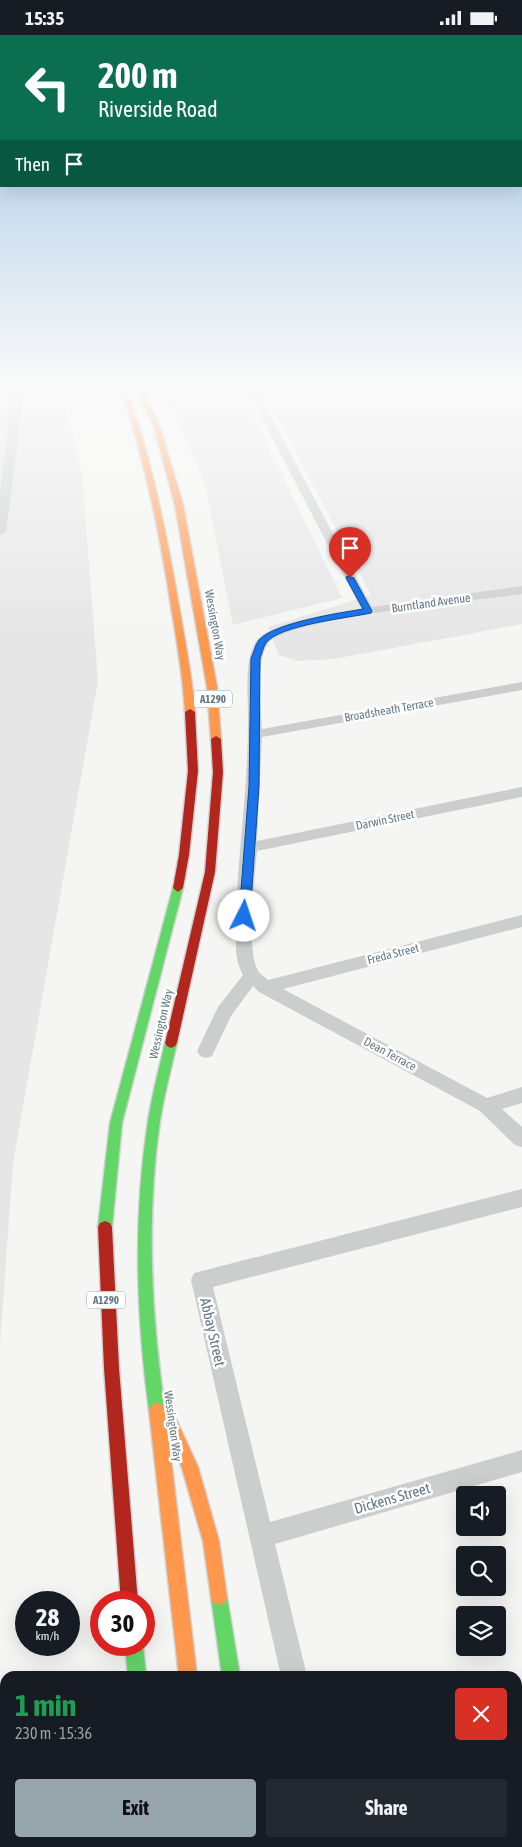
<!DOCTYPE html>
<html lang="en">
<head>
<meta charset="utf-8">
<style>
  :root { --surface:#171b24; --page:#242831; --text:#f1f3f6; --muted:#9ea1a6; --accent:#96a4ac }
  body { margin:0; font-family:"Asap Condensed",sans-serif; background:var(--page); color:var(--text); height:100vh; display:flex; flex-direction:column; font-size:19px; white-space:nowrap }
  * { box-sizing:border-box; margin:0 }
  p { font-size:16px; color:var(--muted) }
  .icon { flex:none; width:28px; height:28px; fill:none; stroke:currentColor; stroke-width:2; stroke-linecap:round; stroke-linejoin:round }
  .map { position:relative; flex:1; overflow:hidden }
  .drawer { position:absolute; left:0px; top:1636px; width:522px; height:176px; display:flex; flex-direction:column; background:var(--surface); border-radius:15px 15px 0 0; box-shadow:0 5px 20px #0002 }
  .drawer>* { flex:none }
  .hud { position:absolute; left:0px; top:0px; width:522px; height:152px; box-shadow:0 5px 20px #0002; background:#0b6e4f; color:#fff; overflow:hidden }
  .buttons { position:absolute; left:456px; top:1451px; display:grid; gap:10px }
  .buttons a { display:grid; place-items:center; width:50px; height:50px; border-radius:5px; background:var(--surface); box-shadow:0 5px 20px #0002; font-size:25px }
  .speed { position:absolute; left:15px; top:1556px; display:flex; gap:10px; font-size:25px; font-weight:700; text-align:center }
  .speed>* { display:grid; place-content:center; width:65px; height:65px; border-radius:50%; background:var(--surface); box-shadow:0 5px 20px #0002; line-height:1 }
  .speed small { font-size:12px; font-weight:400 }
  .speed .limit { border:8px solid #d22; background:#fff; color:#111 }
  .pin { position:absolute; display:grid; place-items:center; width:42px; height:42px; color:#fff; margin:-51px -21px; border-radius:50% 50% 50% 0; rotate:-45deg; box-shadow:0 0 5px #0007 }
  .pin .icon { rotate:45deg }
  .me { position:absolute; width:55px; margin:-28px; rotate:4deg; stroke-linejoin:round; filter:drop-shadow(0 0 4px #0008) }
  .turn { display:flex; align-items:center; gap:18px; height:105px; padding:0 15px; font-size:22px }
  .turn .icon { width:65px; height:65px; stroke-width:2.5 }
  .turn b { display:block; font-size:35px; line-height:42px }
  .then { display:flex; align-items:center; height:48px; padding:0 15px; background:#0003; gap:10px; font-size:19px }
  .round { display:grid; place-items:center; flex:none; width:52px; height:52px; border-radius:5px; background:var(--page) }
  .overview { display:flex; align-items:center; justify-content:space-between; height:85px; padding:0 15px }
  h1 { font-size:30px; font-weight:700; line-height:38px; color:#1e9e55 }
  .cta { display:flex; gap:10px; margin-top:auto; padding:10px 15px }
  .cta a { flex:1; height:58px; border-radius:5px; background:var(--accent); color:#111; font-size:20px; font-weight:700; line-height:58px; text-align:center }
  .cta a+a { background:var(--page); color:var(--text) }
  .status { display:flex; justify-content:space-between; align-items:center; height:35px; padding:0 25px; background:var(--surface); direction:ltr }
  .status svg { height:14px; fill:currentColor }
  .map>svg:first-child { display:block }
</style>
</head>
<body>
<div class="status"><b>15:35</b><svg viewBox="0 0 49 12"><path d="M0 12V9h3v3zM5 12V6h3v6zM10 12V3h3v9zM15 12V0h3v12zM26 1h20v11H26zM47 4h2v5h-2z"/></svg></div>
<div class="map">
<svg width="522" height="1812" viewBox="0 0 522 1812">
  <rect width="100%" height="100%" fill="#f5f5f3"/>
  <g fill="#e5e6e5">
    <path d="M 0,352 L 60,352 L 82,438 L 98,646 L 13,1128 L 0,1310 Z"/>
    <path d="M 163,352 L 239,352 L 342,563 L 233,590 L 205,449 Z"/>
    <path d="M 262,352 L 522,352 L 522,589 L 334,624 L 297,626 L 279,620 L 268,592 L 371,560 Z"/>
  </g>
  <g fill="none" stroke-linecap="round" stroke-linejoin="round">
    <g stroke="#d0d2d2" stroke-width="3">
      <g id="fast">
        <path d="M 178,849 L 183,853 L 122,1088 L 112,1192 L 110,1196 L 105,1198 L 100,1196 L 98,1192 L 110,1088 L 173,853 Z"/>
        <path d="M 171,1003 L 175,1005 L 177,1008 C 171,1034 164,1060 160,1086 C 146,1183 151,1279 165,1375 L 162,1380 L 157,1383 L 152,1380 L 149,1375 C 136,1279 133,1183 148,1086 C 152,1060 159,1034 165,1008 L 167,1005 Z"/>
        <path d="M 219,1554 L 225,1556 L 227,1562 L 240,1641 L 222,1641 L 211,1562 L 213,1556 Z"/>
        <path d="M 125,1610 L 143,1610 L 146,1641 L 128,1641 Z"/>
      </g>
    </g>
    <g stroke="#d0d2d2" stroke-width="3">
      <g id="slow">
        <path d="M 136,352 L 142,352 L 160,392 L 183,470 L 217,652 L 221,704 L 216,707 L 211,704 L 207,652 L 175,470 L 154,392 Z"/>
        <path d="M 127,361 L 130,363 C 153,431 167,500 179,571 C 185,606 192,641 195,677 L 190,680 L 185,677 C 183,641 177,606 171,571 C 160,500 146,431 124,363 Z"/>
        <path d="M 157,1367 L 163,1371 L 166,1370 L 171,1373 L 198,1432 L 219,1506 L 227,1562 L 225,1568 L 219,1570 L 213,1568 L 211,1562 L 203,1506 L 182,1433 L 168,1399 L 197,1641 L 179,1641 L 149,1375 L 152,1370 Z"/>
        <path d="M 109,1808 L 130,1808 L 128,1812 L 107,1812 Z"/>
        <path d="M 275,1808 L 303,1808 L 305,1812 L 277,1812 Z"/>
      </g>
    </g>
    <g stroke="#d0d2d2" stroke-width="3">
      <g id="jam">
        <path d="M 190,674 L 195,677 L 198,736 L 189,820 L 183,853 L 178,857 L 173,853 L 179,820 L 188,736 L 185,677 Z"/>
        <path d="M 216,701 L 221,704 L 223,737 L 215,837 L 177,1008 L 175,1011 L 171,1013 L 167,1011 L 165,1008 L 205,837 L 213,737 L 211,704 Z"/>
        <path d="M 105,1186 L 110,1188 L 112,1192 L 119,1333 L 138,1568 L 121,1568 L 104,1333 L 98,1192 L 100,1188 Z"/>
        <path d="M 197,1808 L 216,1808 L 218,1812 L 198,1812 Z"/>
        <path d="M 485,1808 L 517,1808 L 515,1812 L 483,1812 Z"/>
      </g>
    </g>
    <g fill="#cccece" fill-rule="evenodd">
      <path d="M 13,352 L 23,352 L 22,372 L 6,497 L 0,500 L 0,458 Z"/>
      <path d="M 246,352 L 255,352 L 372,572 L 522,551 L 522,559 C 479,565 292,583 269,607 C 255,623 261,673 262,694 L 522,647 L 522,655 L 262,702 L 257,806 L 522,752 L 522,762 L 257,816 C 255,841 245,919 259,937 C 261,940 265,942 268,945 L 522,880 L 522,892 L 283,954 L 487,1063 L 522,1052 L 522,1068 L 502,1074 L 522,1092 L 522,1112 L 515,1110 L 480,1076 L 259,957 L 253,951 L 231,981 L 212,1021 L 206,1023 L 200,1021 L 197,1016 L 218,972 L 243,940 C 239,932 236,923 236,914 C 234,836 249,759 248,680 C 248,659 244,622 257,605 C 271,587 338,577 361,574 Z"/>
      <path d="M 522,1154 L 522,1172 L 213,1252 L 270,1487 L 522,1415 L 522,1437 L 275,1509 L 307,1641 L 281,1641 L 191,1245 L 194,1238 Z"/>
    </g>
    <use href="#fast" fill="#63d668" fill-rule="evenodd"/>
    <use href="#slow" fill="#ff974d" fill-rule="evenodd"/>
    <use href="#jam" fill="#b3261e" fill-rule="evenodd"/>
  </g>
  <linearGradient id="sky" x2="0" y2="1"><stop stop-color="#9dc2e2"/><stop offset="0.58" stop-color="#fafafa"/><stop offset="1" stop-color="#fafafa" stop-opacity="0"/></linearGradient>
  <rect width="522" height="605" fill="url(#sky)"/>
  <path fill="#1a73e8" stroke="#114b97" d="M 347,541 L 354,543 L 372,576 L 371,578 C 348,583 279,590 266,608 C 263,612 262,619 260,623 L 259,751 L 250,881 L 248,884 L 240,884 L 239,881 L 249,751 L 251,623 C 254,618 255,610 259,605 C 274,588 339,578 363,574 L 346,543 Z"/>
  <g text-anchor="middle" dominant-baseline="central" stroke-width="5" stroke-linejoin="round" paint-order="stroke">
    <g fill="#fff" stroke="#92a1aa" stroke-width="1">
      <rect x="194" y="655.5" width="38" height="17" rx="4"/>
      <rect x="87" y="1256.5" width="38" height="17" rx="4"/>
    </g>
    <g font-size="11" font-weight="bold" fill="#637985">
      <text x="213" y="664">A1290</text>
      <text x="106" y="1265">A1290</text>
    </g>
    <g font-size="12" fill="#637985" stroke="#fff">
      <text transform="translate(431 568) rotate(-8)">Burntland Avenue</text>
      <text transform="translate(215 590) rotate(80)">Wessington Way</text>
      <text transform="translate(389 675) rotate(-10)">Broadsheath Terrace</text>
      <text transform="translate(385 785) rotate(-12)">Darwin Street</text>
      <text transform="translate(393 919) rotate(-14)">Freda Street</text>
      <text transform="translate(161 989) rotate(-77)">Wessington Way</text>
      <text transform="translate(390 1019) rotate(28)">Dean Terrace</text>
      <text transform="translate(173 1391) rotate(82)">Wessington Way</text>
    </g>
    <g font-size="15" fill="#637985" stroke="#fff">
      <text transform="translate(213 1297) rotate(77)">Abbay Street</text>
      <text transform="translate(392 1463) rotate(-16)">Dickens Street</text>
    </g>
  </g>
</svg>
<div class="buttons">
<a><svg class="icon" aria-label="sound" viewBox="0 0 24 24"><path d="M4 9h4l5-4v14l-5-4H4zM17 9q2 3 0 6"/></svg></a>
<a><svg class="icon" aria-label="search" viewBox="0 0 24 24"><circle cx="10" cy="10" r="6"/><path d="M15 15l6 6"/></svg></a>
<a><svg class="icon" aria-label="layers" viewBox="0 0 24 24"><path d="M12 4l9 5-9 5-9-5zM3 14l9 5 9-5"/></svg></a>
</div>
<div class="speed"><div>28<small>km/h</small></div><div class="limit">30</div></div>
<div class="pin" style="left:350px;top:543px;background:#d93025"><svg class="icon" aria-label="arrive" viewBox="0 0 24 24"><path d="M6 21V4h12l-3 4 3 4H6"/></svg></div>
<svg class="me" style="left:244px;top:881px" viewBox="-20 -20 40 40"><circle r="19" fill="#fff"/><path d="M0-13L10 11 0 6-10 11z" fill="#1a73e8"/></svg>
<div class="hud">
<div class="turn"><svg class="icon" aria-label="left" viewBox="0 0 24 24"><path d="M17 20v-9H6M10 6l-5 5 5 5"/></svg><div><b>200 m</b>Riverside Road</div></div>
<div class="then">Then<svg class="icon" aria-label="arrive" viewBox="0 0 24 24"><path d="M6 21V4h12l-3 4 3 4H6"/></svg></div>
</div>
<section class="drawer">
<div class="overview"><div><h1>1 min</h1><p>230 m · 15:36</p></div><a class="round" style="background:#d93025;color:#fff"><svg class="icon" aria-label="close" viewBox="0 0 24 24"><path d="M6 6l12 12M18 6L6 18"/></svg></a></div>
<div class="cta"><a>Exit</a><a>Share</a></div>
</section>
</div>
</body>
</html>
